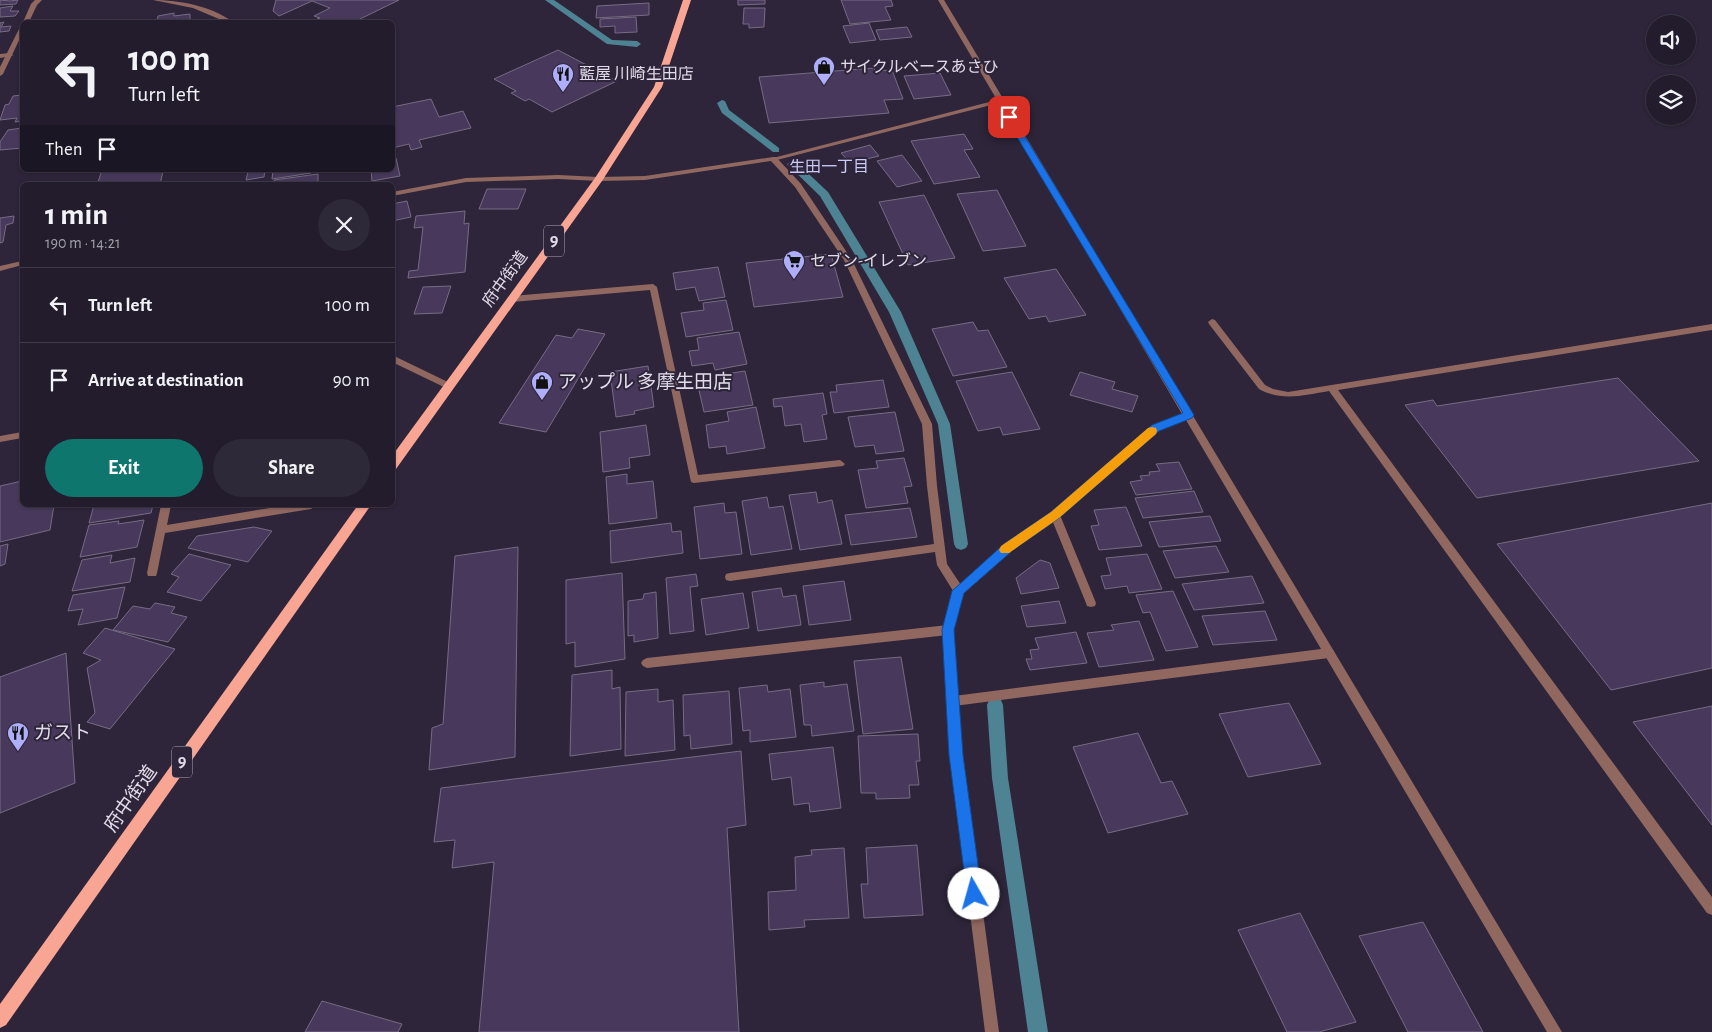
<!DOCTYPE html>
<html lang="en">
<head>
<meta charset="utf-8">
<style>
  :root { --surface:#221c2c; --page:#2e2938; --text:#f1f3f6; --muted:#a2a1a9; --line:#3f3a48; --accent:#0f766e }
  body { margin:0; font-family:"Alegreya Sans","Noto Sans JP",sans-serif; background:var(--page); color:var(--text); height:100vh; display:flex; flex-direction:column; font-size:19px; white-space:nowrap }
  * { box-sizing:border-box; margin:0 }
  p { font-size:16px; color:var(--muted) }
  .icon { flex:none; width:28px; height:28px; fill:none; stroke:currentColor; stroke-width:2; stroke-linecap:round; stroke-linejoin:round }
  .map { position:relative; flex:1; overflow:hidden }
  .drawer { position:absolute; left:20px; top:182px; width:375px; height:325px; display:flex; flex-direction:column; background:var(--surface); border-radius:8px; box-shadow:0 1px 4px #0004,0 0 0 1px var(--line) }
  .drawer>* { flex:none }
  .top-card { position:absolute; left:20px; top:20px; width:375px; height:152px; border-radius:8px; box-shadow:0 1px 4px #0004,0 0 0 1px var(--line); background:#221c2c; color:var(--text); overflow:hidden }
  .tools { position:absolute; left:1646px; top:15px; display:grid; gap:10px }
  .tools a { display:grid; place-items:center; width:50px; height:50px; border-radius:50%; background:var(--surface); box-shadow:0 1px 4px #0004,0 0 0 1px var(--line); font-size:25px }
  .pin { position:absolute; display:grid; place-items:center; width:42px; height:42px; color:#fff; margin:-21px; border-radius:10px; box-shadow:0 2px 8px #0006 }
  .me { position:absolute; width:55px; margin:-28px; rotate:353deg; stroke-linejoin:round; filter:drop-shadow(0 0 4px #0008) }
  .turn { display:flex; align-items:center; gap:18px; height:105px; padding:0 25px; font-size:22px }
  .turn .icon { width:65px; height:65px; stroke-width:2.5 }
  .turn b { display:block; font-size:35px; line-height:42px }
  .then { display:flex; align-items:center; height:48px; padding:0 25px; background:#0003; gap:10px; font-size:19px }
  .round { display:grid; place-items:center; flex:none; width:52px; height:52px; border-radius:26px; background:var(--page) }
  .headline { display:flex; align-items:center; justify-content:space-between; height:85px; padding:0 25px }
  h1 { font-size:30px; font-weight:700; line-height:38px }
  .action { display:flex; gap:10px; margin-top:auto; padding:10px 25px }
  .action a { flex:1; height:58px; border-radius:30px; background:var(--accent); color:#fff; font-size:20px; font-weight:700; line-height:58px; text-align:center }
  .action a+a { background:var(--page); color:var(--text) }
  ul { padding:0; list-style:none }
  li { display:flex; align-items:center; gap:15px; height:75px; padding:0 25px; border-top:1px solid var(--line) }
  li div { flex:1 }
  li b { display:block; font-size:19px }
  li em { font-style:normal }
  .map>svg:first-child { display:block }
</style>
</head>
<body>
<div class="map">
<svg width="1712" height="1032" viewBox="0 0 1712 1032">
  <rect width="100%" height="100%" fill="#2e253a"/>
  <g fill="none" stroke-linecap="round" stroke-linejoin="round">
    <g fill="#4d8392" fill-rule="evenodd">
      <path d="M 545,0 L 554,0 L 612,40 L 637,41 L 641,44 L 637,47 L 607,44 Z"/>
      <path d="M 722,100 L 725,101 L 729,110 L 779,148 L 779,152 L 773,152 L 722,113 L 717,103 Z"/>
      <path d="M 792,161 L 796,162 L 828,192 L 901,312 L 950,424 L 968,544 L 966,548 L 961,550 L 956,548 L 954,544 L 938,424 L 889,312 L 820,196 L 787,164 Z"/>
      <path d="M 995,698 L 1001,700 L 1003,705 L 1008,778 L 1048,1032 L 1028,1032 L 992,778 L 987,705 L 989,700 Z"/>
    </g>
  </g>
  <g fill="#48395c" stroke="#756c84">
    <path d="M 0,0 L 10,1 L 18,0 L 16,4 L 0,5 Z"/>
    <path d="M 276,0 L 399,0 L 360,19 L 362,20 L 357,22 L 321,22 L 323,22 L 317,19 L 320,18 L 314,16 L 330,8 L 312,1 L 279,16 L 273,11 Z"/>
    <path d="M 738,0 L 765,0 L 765,4 L 738,5 Z"/>
    <path d="M 841,0 L 891,0 L 893,6 L 885,7 L 891,20 L 850,24 Z"/>
    <path d="M 649,3 L 649,15 L 596,18 L 597,6 Z"/>
    <path d="M 13,6 L 10,11 L 19,11 L 15,16 L 0,17 L 0,8 Z"/>
    <path d="M 744,8 L 765,8 L 764,27 L 749,28 L 749,24 L 743,24 Z"/>
    <path d="M 174,13 L 174,16 L 190,14 L 190,22 L 157,22 L 158,16 Z"/>
    <path d="M 636,17 L 637,32 L 615,33 L 615,26 L 600,27 L 600,19 Z"/>
    <path d="M 4,22 L 1,27 L 11,26 L 9,31 L 0,32 L 0,23 Z"/>
    <path d="M 869,23 L 876,40 L 850,43 L 843,26 Z"/>
    <path d="M 907,27 L 912,37 L 880,40 L 876,30 Z"/>
    <path d="M 558,50 L 617,81 L 552,112 L 529,99 L 525,101 L 511,93 L 516,91 L 494,79 Z"/>
    <path d="M 874,68 L 875,71 L 892,70 L 903,99 L 884,100 L 889,113 L 769,123 L 759,77 Z"/>
    <path d="M 940,73 L 951,95 L 914,99 L 904,76 Z"/>
    <path d="M 22,95 L 22,121 L 15,122 L 17,118 L 0,120 L 5,105 L 9,104 L 13,96 Z"/>
    <path d="M 431,99 L 439,117 L 463,111 L 471,128 L 419,140 L 422,147 L 411,150 L 409,144 L 392,148 L 392,107 Z"/>
    <path d="M 22,128 L 22,148 L 0,150 L 0,142 L 8,130 Z"/>
    <path d="M 964,134 L 973,149 L 964,150 L 980,177 L 934,184 L 911,141 Z"/>
    <path d="M 870,145 L 879,156 L 850,163 L 841,153 Z"/>
    <path d="M 902,155 L 922,181 L 897,187 L 877,161 Z"/>
    <path d="M 392,158 L 396,158 L 400,176 L 372,181 L 371,170 L 392,170 Z"/>
    <path d="M 102,170 L 159,170 L 158,172 L 163,171 L 160,185 L 97,185 Z"/>
    <path d="M 265,170 L 264,177 L 246,180 L 248,172 Z"/>
    <path d="M 273,170 L 311,170 L 311,173 L 272,179 Z"/>
    <path d="M 318,174 L 318,182 L 323,182 L 323,185 L 274,185 L 274,180 Z"/>
    <path d="M 487,189 L 526,189 L 518,209 L 479,209 Z"/>
    <path d="M 997,190 L 1026,246 L 983,251 L 957,194 Z"/>
    <path d="M 924,195 L 955,258 L 908,265 L 879,202 Z"/>
    <path d="M 407,201 L 411,217 L 392,221 L 392,204 Z"/>
    <path d="M 465,211 L 464,224 L 469,223 L 465,272 L 408,278 L 409,271 L 418,270 L 423,227 L 414,228 L 416,216 Z"/>
    <path d="M 14,216 L 13,223 L 6,225 L 3,242 L 0,243 L 0,218 Z"/>
    <path d="M 831,254 L 843,297 L 754,307 L 746,263 Z"/>
    <path d="M 718,267 L 725,297 L 699,301 L 695,287 L 676,290 L 673,273 Z"/>
    <path d="M 1056,269 L 1086,315 L 1049,322 L 1046,316 L 1029,319 L 1004,278 Z"/>
    <path d="M 451,286 L 442,313 L 414,314 L 423,287 Z"/>
    <path d="M 726,300 L 733,330 L 686,337 L 681,313 L 704,310 L 703,303 Z"/>
    <path d="M 973,322 L 978,331 L 988,330 L 1007,367 L 953,376 L 932,329 Z"/>
    <path d="M 578,329 L 605,334 L 546,432 L 499,423 L 556,335 L 572,338 Z"/>
    <path d="M 739,332 L 747,364 L 715,370 L 713,363 L 692,366 L 689,351 L 699,350 L 697,338 Z"/>
    <path d="M 648,366 L 654,407 L 634,411 L 635,414 L 616,417 L 610,372 Z"/>
    <path d="M 745,371 L 753,405 L 704,412 L 698,386 L 722,382 L 720,375 Z"/>
    <path d="M 1012,372 L 1040,429 L 1003,435 L 1000,427 L 978,431 L 956,381 Z"/>
    <path d="M 1080,372 L 1115,382 L 1112,389 L 1138,396 L 1132,412 L 1070,395 Z"/>
    <path d="M 1618,378 L 1699,461 L 1477,498 L 1405,405 L 1433,400 L 1437,406 Z"/>
    <path d="M 883,380 L 889,407 L 834,413 L 830,392 L 837,392 L 836,385 Z"/>
    <path d="M 823,393 L 827,414 L 822,415 L 827,439 L 804,442 L 801,424 L 785,426 L 782,406 L 774,407 L 773,399 Z"/>
    <path d="M 756,407 L 765,448 L 727,454 L 726,446 L 709,448 L 706,425 L 729,421 L 727,412 Z"/>
    <path d="M 895,412 L 904,451 L 876,454 L 874,445 L 855,447 L 848,417 Z"/>
    <path d="M 646,425 L 650,455 L 629,458 L 630,468 L 603,472 L 600,432 Z"/>
    <path d="M 904,458 L 912,486 L 904,487 L 908,503 L 866,508 L 858,470 L 878,468 L 876,461 Z"/>
    <path d="M 1179,462 L 1192,489 L 1136,495 L 1130,482 L 1142,480 L 1140,476 L 1150,475 L 1149,472 L 1160,471 L 1156,464 Z"/>
    <path d="M 627,474 L 627,484 L 653,481 L 657,518 L 609,524 L 606,477 Z"/>
    <path d="M 22,481 L 22,505 L 54,505 L 50,530 L 0,542 L 0,486 Z"/>
    <path d="M 1194,491 L 1203,512 L 1143,518 L 1135,498 Z"/>
    <path d="M 816,492 L 818,503 L 832,500 L 842,544 L 800,550 L 789,495 Z"/>
    <path d="M 767,497 L 769,508 L 783,506 L 792,549 L 751,555 L 742,501 Z"/>
    <path d="M 724,503 L 725,513 L 736,512 L 742,554 L 700,559 L 694,507 Z"/>
    <path d="M 1712,503 L 1712,668 L 1611,690 L 1497,544 Z"/>
    <path d="M 94,505 L 153,505 L 151,513 L 89,523 Z"/>
    <path d="M 1126,507 L 1142,546 L 1099,550 L 1091,526 L 1099,525 L 1094,510 Z"/>
    <path d="M 910,508 L 917,537 L 851,545 L 845,515 Z"/>
    <path d="M 1210,516 L 1221,541 L 1159,547 L 1149,522 Z"/>
    <path d="M 144,520 L 137,547 L 80,557 L 89,525 L 119,521 L 118,524 Z"/>
    <path d="M 671,523 L 672,532 L 681,531 L 683,553 L 611,563 L 610,531 Z"/>
    <path d="M 254,527 L 272,531 L 248,562 L 188,548 L 197,536 Z"/>
    <path d="M 8,544 L 5,564 L 0,566 L 0,546 Z"/>
    <path d="M 1216,546 L 1229,572 L 1175,578 L 1163,551 Z"/>
    <path d="M 518,547 L 515,757 L 429,770 L 432,728 L 443,724 L 455,556 Z"/>
    <path d="M 189,554 L 231,565 L 201,601 L 167,592 L 179,577 L 171,574 Z"/>
    <path d="M 1147,554 L 1162,589 L 1129,593 L 1127,586 L 1105,589 L 1101,576 L 1111,575 L 1106,558 Z"/>
    <path d="M 112,555 L 110,563 L 135,558 L 130,582 L 72,591 L 82,560 Z"/>
    <path d="M 1040,560 L 1050,563 L 1059,588 L 1021,594 L 1016,578 Z"/>
    <path d="M 622,573 L 625,659 L 575,667 L 575,642 L 566,644 L 566,580 Z"/>
    <path d="M 696,574 L 698,586 L 690,587 L 694,631 L 670,634 L 666,578 Z"/>
    <path d="M 1252,576 L 1264,603 L 1194,610 L 1182,584 Z"/>
    <path d="M 844,581 L 851,620 L 809,625 L 803,586 Z"/>
    <path d="M 125,587 L 117,618 L 78,625 L 83,609 L 68,611 L 73,595 Z"/>
    <path d="M 781,588 L 783,597 L 796,595 L 801,625 L 758,631 L 752,592 Z"/>
    <path d="M 1173,591 L 1198,647 L 1166,651 L 1150,612 L 1143,613 L 1136,595 Z"/>
    <path d="M 656,592 L 658,638 L 634,642 L 634,635 L 628,636 L 628,601 L 643,599 L 644,594 Z"/>
    <path d="M 743,593 L 749,628 L 706,635 L 701,599 Z"/>
    <path d="M 1059,601 L 1066,623 L 1027,627 L 1021,606 Z"/>
    <path d="M 155,603 L 175,607 L 171,613 L 187,617 L 168,642 L 113,630 L 133,606 L 150,609 Z"/>
    <path d="M 1265,611 L 1277,640 L 1213,645 L 1202,616 Z"/>
    <path d="M 1139,621 L 1154,660 L 1099,667 L 1087,633 L 1114,630 L 1111,625 Z"/>
    <path d="M 105,628 L 175,649 L 110,729 L 87,722 L 95,713 L 87,668 L 101,660 L 83,653 Z"/>
    <path d="M 1076,632 L 1087,663 L 1030,670 L 1026,659 L 1032,659 L 1030,650 L 1039,649 L 1035,638 Z"/>
    <path d="M 66,653 L 75,783 L 0,813 L 0,677 Z"/>
    <path d="M 901,657 L 913,729 L 863,734 L 854,661 Z"/>
    <path d="M 612,670 L 612,689 L 620,687 L 621,749 L 570,756 L 572,675 Z"/>
    <path d="M 824,682 L 824,687 L 847,684 L 854,731 L 812,736 L 811,725 L 804,725 L 800,685 Z"/>
    <path d="M 767,685 L 768,692 L 790,689 L 796,737 L 750,742 L 750,730 L 743,731 L 739,688 Z"/>
    <path d="M 658,689 L 658,702 L 673,700 L 675,750 L 625,756 L 626,692 Z"/>
    <path d="M 729,691 L 732,744 L 691,749 L 690,735 L 684,736 L 683,695 Z"/>
    <path d="M 1289,703 L 1321,764 L 1248,777 L 1219,714 Z"/>
    <path d="M 1712,706 L 1712,825 L 1633,722 Z"/>
    <path d="M 1138,733 L 1161,783 L 1172,781 L 1188,814 L 1108,833 L 1073,747 Z"/>
    <path d="M 918,734 L 920,761 L 916,761 L 919,785 L 909,785 L 910,798 L 876,799 L 876,793 L 861,793 L 858,736 Z"/>
    <path d="M 833,747 L 841,808 L 810,812 L 809,803 L 794,805 L 791,777 L 772,780 L 769,754 Z"/>
    <path d="M 741,751 L 746,825 L 727,828 L 739,1032 L 479,1032 L 494,862 L 452,868 L 455,840 L 434,842 L 441,788 Z"/>
    <path d="M 917,845 L 923,915 L 864,918 L 861,884 L 868,884 L 866,848 Z"/>
    <path d="M 844,848 L 849,918 L 804,920 L 805,927 L 769,930 L 768,892 L 796,890 L 795,857 L 812,855 L 811,850 Z"/>
    <path d="M 1300,913 L 1356,1022 L 1319,1032 L 1287,1032 L 1238,930 Z"/>
    <path d="M 1423,922 L 1483,1032 L 1408,1032 L 1359,936 Z"/>
    <path d="M 322,1001 L 402,1024 L 398,1032 L 305,1032 Z"/>
  </g>
  <g fill="none" stroke-linecap="round" stroke-linejoin="round">
    <g fill="#916860" fill-rule="evenodd">
      <path d="M 153,0 C 180,0 211,6 233,22 L 226,22 L 193,8 Z"/>
      <path d="M 10,53 L 13,55 L 12,56 L 0,58 L 0,54 Z"/>
      <path d="M 773,157 L 776,157 L 801,184 L 852,260 L 932,424 L 937,486 L 947,564 L 963,588 L 964,591 L 963,594 L 959,595 L 955,594 L 937,565 L 935,552 L 730,581 L 726,580 L 725,577 L 726,574 L 730,573 L 934,544 L 927,486 L 922,424 L 844,260 L 795,187 L 771,161 L 645,180 L 599,181 L 595,179 L 599,177 L 645,176 Z"/>
      <path d="M 653,284 L 657,287 L 698,475 L 840,460 L 845,464 L 843,466 L 694,483 L 691,482 L 650,290 L 512,302 L 508,299 L 512,296 Z"/>
      <path d="M 1212,319 L 1215,320 L 1265,385 L 1273,389 L 1288,392 L 1712,324 L 1712,330 L 1338,390 L 1712,897 L 1712,915 L 1707,913 L 1329,391 C 1305,395 1282,402 1259,389 L 1209,324 L 1208,322 Z"/>
      <path d="M 392,355 L 452,384 L 453,386 L 452,388 L 446,388 L 392,362 Z"/>
      <path d="M 22,432 L 22,438 L 0,442 L 0,436 Z"/>
      <path d="M 161,505 L 171,505 L 167,525 L 288,505 L 316,505 L 311,509 L 165,533 L 157,573 L 156,576 L 148,576 L 147,573 Z"/>
      <path d="M 1055,511 L 1059,512 L 1060,515 L 1096,603 L 1095,606 L 1091,607 L 1087,606 L 1086,603 L 1050,515 L 1051,512 Z"/>
      <path d="M 948,625 L 952,627 L 953,630 L 952,633 L 948,635 L 647,668 L 643,666 L 641,663 L 643,660 L 647,658 Z"/>
      <path d="M 1329,648 L 1333,650 L 1335,653 L 1333,656 L 1329,658 L 954,706 L 950,705 L 948,701 L 950,697 L 954,696 Z"/>
    </g>
    <g fill="#916860" fill-rule="evenodd">
      <path d="M 35,0 L 42,0 L 37,5 L 29,22 L 23,22 L 31,4 Z"/>
      <path d="M 938,0 L 944,0 L 1562,1032 L 1547,1032 L 1186,420 L 1159,430 L 1059,518 L 1013,550 L 964,593 L 953,630 L 962,755 L 999,1032 L 985,1032 L 950,755 L 943,630 L 954,591 L 1005,544 L 1051,512 L 1153,426 L 1182,414 L 999,103 L 773,161 L 769,159 L 997,100 Z"/>
      <path d="M 22,27 L 22,34 L 3,74 L 0,76 L 0,67 L 19,29 Z"/>
      <path d="M 558,175 L 599,177 L 603,179 L 599,181 L 558,179 L 466,182 L 392,196 L 392,192 L 466,178 Z"/>
      <path d="M 22,261 L 22,265 L 0,271 L 0,266 Z"/>
    </g>
    <g fill="#f9a594" fill-rule="evenodd">
      <path d="M 683,0 L 691,0 L 662,87 L 602,181 L 396,469 L 392,470 L 392,456 L 595,178 L 654,87 Z"/>
      <path d="M 358,505 L 371,505 L 6,1025 L 0,1028 L 0,1004 Z"/>
    </g>
  </g>
  <path fill="#1a73e8" stroke="#114b97" d="M 1007,115 L 1013,117 L 1194,415 L 1192,418 L 1159,431 L 1059,518 L 1013,550 L 964,593 L 954,630 L 963,755 L 982,894 L 979,899 L 974,901 L 969,899 L 967,894 L 949,755 L 942,630 L 952,591 L 1004,544 L 1051,512 L 1152,425 L 1183,413 L 1005,117 Z"/>
  <path fill="#f59e0b" d="M 1152,427 L 1156,428 L 1157,431 L 1156,434 L 1059,518 L 1009,553 L 1001,553 L 999,550 L 1001,546 L 1051,512 L 1148,428 Z"/>
  <defs>
    <g id="shop-pin" transform="scale(1.125)"><path d="M0 17L-7.5 6A9.5 9.5 0 1 1 7.5 6Z" fill="#aeaefa" stroke="#2e253a"/><path d="M-5-2.5h2.3a2.7 3.5 0 0 1 5.4 0H5L5.5 6h-11ZM-1.5-2.5h3a1.5 2.3 0 0 0-3 0Z" fill="#111"/></g>
    <g id="restaurant-pin" transform="scale(1.125)"><path d="M0 17L-7.5 6A9.5 9.5 0 1 1 7.5 6Z" fill="#aeaefa" stroke="#2e253a"/><path d="M-5-6h1v4h1v-4h1v4h1v-4h1v5L-1.5 .5V6h-2V.5L-5-1ZM5-6V6H3V1.5H1.5Q1.5-4 5-6Z" fill="#111"/></g>
    <g id="supermarket-pin" transform="scale(1.125)"><path d="M0 17L-7.5 6A9.5 9.5 0 1 1 7.5 6Z" fill="#aeaefa" stroke="#2e253a"/><path d="M-6-5.5h2.5l.6 2H6L4.5 2H-2.5L-4.4-4H-6ZM-1.5 3.2a1.3 1.3 0 1 0 .1 0ZM3 3.2a1.3 1.3 0 1 0 .1 0Z" fill="#111"/></g>
  </defs>
  <g fill-rule="evenodd">
    <use href="#shop-pin" x="824" y="67"/>
    <use href="#restaurant-pin" x="563" y="74"/>
    <use href="#supermarket-pin" x="794" y="261"/>
    <use href="#shop-pin" x="542" y="382"/>
    <use href="#restaurant-pin" x="18" y="733"/>
  </g>
  <g text-anchor="middle" dominant-baseline="central" stroke-width="4" stroke-linejoin="round" paint-order="stroke">
    <g font-size="16" fill="#e1dce9" stroke="#2e253a" text-anchor="start">
      <text x="840" y="67">サイクルベースあさひ</text>
      <text x="579" y="74">藍屋 川崎生田店</text>
      <text x="810" y="261">セブン-イレブン</text>
    </g>
    <g font-size="16" fill="#cacbf7" stroke="#2e253a">
      <text x="829" y="167">生田一丁目</text>
    </g>
    <g font-size="16" fill="#e1dce9" stroke="#2e253a">
      <text transform="translate(505 279) rotate(-54)">府中街道</text>
    </g>
    <g fill="#2e253a" stroke="#aba5b4" stroke-width="1">
      <rect x="544" y="225.5" width="20" height="31" rx="4"/>
      <rect x="172" y="746.5" width="20" height="31" rx="4"/>
    </g>
    <g font-size="18" font-weight="bold" fill="#e1dce9">
      <text x="554" y="241">9</text>
      <text x="182" y="762">9</text>
    </g>
    <g font-size="19" fill="#e1dce9" stroke="#2e253a" text-anchor="start">
      <text x="558" y="382">アップル 多摩生田店</text>
      <text x="34" y="733">ガスト</text>
    </g>
    <g font-size="19" fill="#e1dce9" stroke="#2e253a">
      <text transform="translate(131 799) rotate(-55)">府中街道</text>
    </g>
  </g>
</svg>
<div class="tools">
<a><svg class="icon" aria-label="sound" viewBox="0 0 24 24"><path d="M4 9h4l5-4v14l-5-4H4zM17 9q2 3 0 6"/></svg></a>
<a><svg class="icon" aria-label="layers" viewBox="0 0 24 24"><path d="M12 4l9 5-9 5-9-5zM3 14l9 5 9-5"/></svg></a>
</div>
<div class="pin" style="left:1009px;top:117px;background:#d93025"><svg class="icon" aria-label="arrive" viewBox="0 0 24 24"><path d="M6 21V4h12l-3 4 3 4H6"/></svg></div>
<svg class="me" style="left:974px;top:894px" viewBox="-20 -20 40 40"><circle r="19" fill="#fff"/><path d="M0-13L10 11 0 6-10 11z" fill="#1a73e8"/></svg>
<div class="top-card">
<div class="turn"><svg class="icon" aria-label="left" viewBox="0 0 24 24"><path d="M17 20v-9H6M10 6l-5 5 5 5"/></svg><div><b>100 m</b>Turn left</div></div>
<div class="then">Then<svg class="icon" aria-label="arrive" viewBox="0 0 24 24"><path d="M6 21V4h12l-3 4 3 4H6"/></svg></div>
</div>
<section class="drawer">
<div class="headline"><div><h1>1 min</h1><p>190 m · 14:21</p></div><a class="round"><svg class="icon" aria-label="close" viewBox="0 0 24 24"><path d="M6 6l12 12M18 6L6 18"/></svg></a></div>
<ul>
<li><svg class="icon" aria-label="left" viewBox="0 0 24 24"><path d="M17 20v-9H6M10 6l-5 5 5 5"/></svg><div><b>Turn left</b></div><em>100 m</em></li>
<li><svg class="icon" aria-label="arrive" viewBox="0 0 24 24"><path d="M6 21V4h12l-3 4 3 4H6"/></svg><div><b>Arrive at destination</b></div><em>90 m</em></li>
</ul>
<div class="action"><a>Exit</a><a>Share</a></div>
</section>
</div>
</body>
</html>
